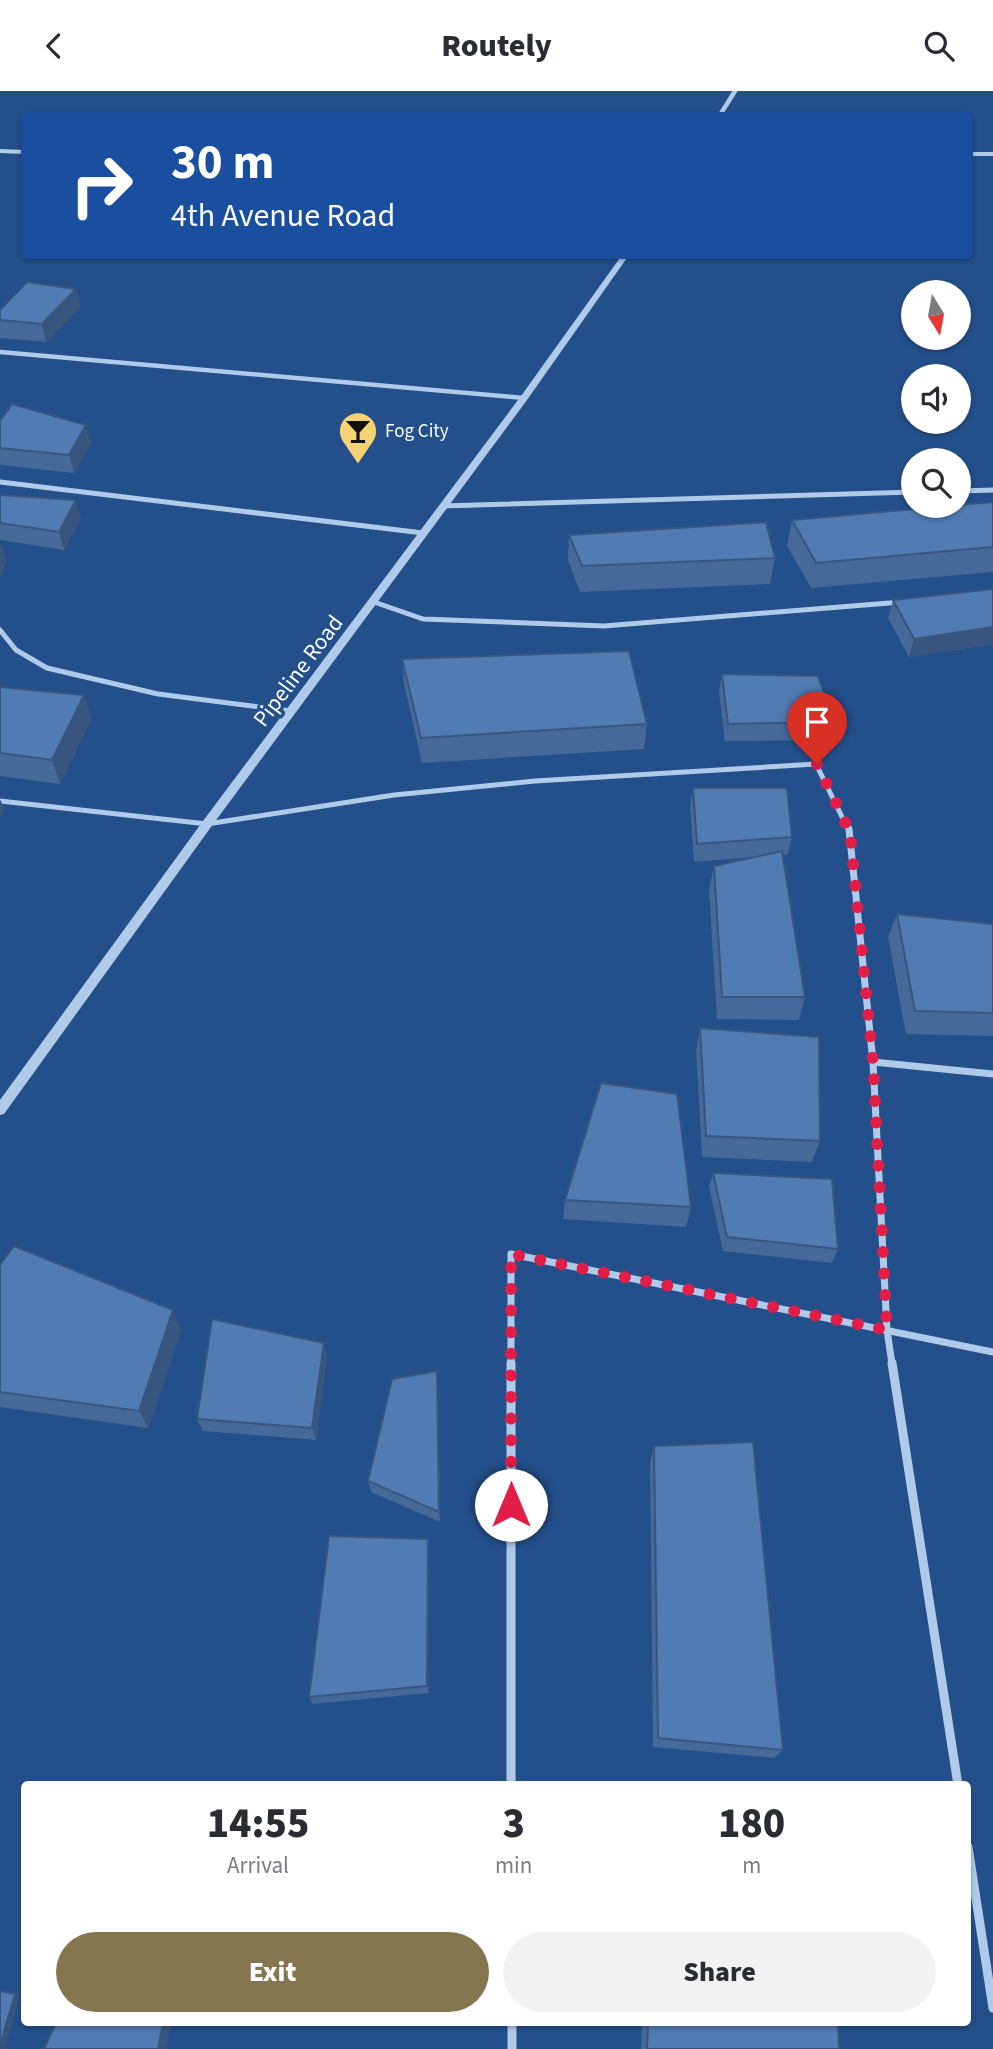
<!DOCTYPE html>
<html lang="en">
<head>
<meta charset="utf-8">
<style>
  :root { --surface:#fff; --page:#f2f2f3; --text:#2b2b33; --muted:#7c7c81; --accent:#867650 }
  body { margin:0; font-family:"Source Sans 3",sans-serif; background:var(--page); color:var(--text); height:100vh; display:flex; flex-direction:column; font-size:26px; white-space:nowrap }
  * { box-sizing:border-box; margin:0 }
  p { font-size:23px; color:var(--muted) }
  .icon { flex:none; width:38px; height:38px; fill:none; stroke:currentColor; stroke-width:2; stroke-linecap:round; stroke-linejoin:round }
  .map { position:relative; flex:1; overflow:hidden }
  .sheet { position:absolute; left:21px; top:1690px; width:950px; height:245px; display:flex; flex-direction:column; background:var(--surface); border-radius:7px; box-shadow:0 2px 5px #0004 }
  .sheet>* { flex:none }
  .top-card { position:absolute; left:21px; top:21px; width:952px; height:147px; border-radius:7px; box-shadow:0 2px 5px #0004; background:#1a4fa0; color:#fff; overflow:hidden }
  .needle { width:46px; rotate:169deg }
  .tools { position:absolute; left:901px; top:189px; display:grid; gap:14px }
  .tools a { display:grid; place-items:center; width:70px; height:70px; border-radius:50%; background:var(--surface); box-shadow:0 2px 5px #0004; font-size:35px }
  .pin { position:absolute; display:grid; place-items:center; width:60px; height:60px; color:#fff; margin:-72px -30px; border-radius:50% 50% 50% 0; rotate:-45deg; box-shadow:0 0 7px #0007 }
  .pin .icon { rotate:45deg }
  .me { position:absolute; width:77px; margin:-38px; rotate:0deg; stroke-linejoin:round; filter:drop-shadow(0 0 5px #0008) }
  .turn { display:flex; align-items:center; gap:24px; height:147px; padding:0 35px; font-size:32px }
  .turn .icon { width:91px; height:91px; stroke-width:2.5 }
  .turn b { display:block; font-size:49px; line-height:60px }
  .eta { display:flex; justify-content:space-evenly; align-items:center; height:119px; text-align:center }
  .eta b { font-size:42px; font-weight:800; line-height:49px }
  .action { display:flex; gap:14px; margin-top:auto; padding:14px 35px }
  .action a { flex:1; height:80px; border-radius:42px; background:var(--accent); color:#fff; font-size:28px; font-weight:800; line-height:80px; text-align:center }
  .action a+a { background:var(--page); color:var(--text) }
  header { display:flex; justify-content:space-between; align-items:center; height:91px; padding:0 35px; background:var(--surface); font-size:32px; font-weight:800 }
  .map>svg:first-child { display:block }
</style>
</head>
<body>
<header><svg class="icon" aria-label="back" viewBox="0 0 24 24"><path d="M15 5l-7 7 7 7"/></svg>Routely<svg class="icon" aria-label="search" viewBox="0 0 24 24"><circle cx="10" cy="10" r="6"/><path d="M15 15l6 6"/></svg></header>
<div class="map">
<svg width="993" height="1958" viewBox="0 0 993 1958">
  <rect width="100%" height="100%" fill="#234f8a"/>
  <g fill="none" stroke-linecap="round" stroke-linejoin="round">
    <g stroke="#b0caea" stroke-width="4.5">
      <path d="M 720,24 L 735,0"/>
      <path d="M 0,261 L 524,307"/>
    </g>
    <g stroke="#b0caea" stroke-width="5">
      <path d="M 0,391 L 423,442"/>
      <path d="M 959,400 L 993,399"/>
      <path d="M 442,415 L 914,401"/>
      <path d="M 374,511 L 423,528 L 604,535 L 902,511"/>
      <path d="M 0,539 L 16,559 L 47,577 L 158,603 L 292,620"/>
      <path d="M 0,710 L 207,733 L 394,704 L 535,690 L 816,673 L 849,740"/>
    </g>
    <g stroke="#b0caea" stroke-width="7">
      <path d="M 849,738 L 873,971 L 887,1239 L 892,1273"/>
      <path d="M 873,971 L 993,983"/>
      <path d="M 511,1273 L 511,1163 L 993,1261"/>
    </g>
    <g stroke="#b0caea" stroke-width="9">
      <path d="M 511,1272 L 511,1694"/>
      <path d="M 892,1272 L 958,1694"/>
      <path d="M 968,1756 L 993,1917"/>
      <path d="M 512,1932 L 512,1958"/>
    </g>
    <g fill="#b0caea" fill-rule="evenodd">
      <path d="M 0,58 L 24,59 L 24,63 L 0,62 Z"/>
      <rect x="970" y="61" width="23" height="4"/>
      <path d="M 622,164 L 629,164 L 527,309 L 211,736 L 4,1023 L 0,1024 L 0,1009 L 203,730 L 521,305 Z"/>
    </g>
  </g>
  <g fill="#456a9a">
    <path d="M 76,198 L 80,216 L 46,251 L 0,247 L 0,219 Z"/>
    <path d="M 0,330 L 91,352 L 74,382 L 0,374 Z"/>
    <path d="M 0,404 L 81,427 L 64,459 L 0,449 Z"/>
    <path d="M 993,411 L 993,481 L 811,497 L 787,455 L 792,429 Z"/>
    <path d="M 569,444 L 775,467 L 770,493 L 580,501 L 568,469 Z"/>
    <path d="M 993,498 L 993,553 L 909,566 L 888,527 L 893,509 Z"/>
    <path d="M 402,568 L 647,633 L 644,658 L 422,672 L 404,593 Z"/>
    <path d="M 722,583 L 834,631 L 829,649 L 725,650 L 719,601 Z"/>
    <path d="M 0,596 L 84,604 L 91,629 L 60,693 L 0,685 Z"/>
    <path d="M 693,697 L 792,746 L 788,763 L 783,764 L 805,906 L 799,929 L 717,928 L 709,799 L 714,775 L 755,766 L 694,771 L 690,715 Z"/>
    <path d="M 897,823 L 993,833 L 993,945 L 906,943 L 888,846 Z"/>
    <path d="M 700,937 L 820,1050 L 812,1071 L 702,1066 L 696,959 Z"/>
    <path d="M 713,1082 L 838,1158 L 832,1172 L 723,1160 L 709,1096 Z"/>
    <path d="M 565,1109 L 691,1116 L 686,1136 L 563,1128 Z"/>
    <path d="M 0,1174 L 181,1238 L 148,1337 L 0,1316 Z"/>
    <path d="M 327,1265 L 316,1349 L 203,1340 L 197,1328 Z"/>
    <path d="M 437,1280 L 438,1292 L 440,1431 L 371,1401 L 368,1390 Z"/>
    <path d="M 654,1355 L 783,1659 L 774,1667 L 653,1656 L 650,1371 Z"/>
    <path d="M 428,1448 L 429,1458 L 429,1602 L 313,1613 L 309,1606 Z"/>
    <path d="M 642,1932 L 838,1932 L 839,1958 L 641,1958 Z"/>
  </g>
  <g fill="#38567d">
    <path d="M 76,198 L 80,216 L 46,251 L 42,233 Z"/>
    <path d="M 86,334 L 91,352 L 74,382 L 69,364 Z"/>
    <path d="M 76,409 L 81,427 L 64,459 L 59,441 Z"/>
    <path d="M 1,453 L 7,471 L 0,487 L 0,455 Z"/>
    <path d="M 993,536 L 993,553 L 909,566 L 914,548 Z"/>
    <path d="M 84,604 L 91,629 L 60,693 L 52,669 Z"/>
    <path d="M 0,708 L 4,718 L 0,727 Z"/>
    <path d="M 173,1219 L 181,1238 L 148,1337 L 139,1320 Z"/>
    <path d="M 324,1252 L 327,1265 L 316,1349 L 312,1337 Z"/>
    <path d="M 437,1280 L 438,1292 L 440,1431 L 439,1421 Z"/>
    <path d="M 428,1448 L 429,1458 L 429,1602 L 427,1595 Z"/>
    <path d="M 15,1903 L 20,1903 L 5,1958 L 0,1958 L 0,1954 Z"/>
    <path d="M 163,1932 L 171,1932 L 166,1958 L 158,1958 Z"/>
  </g>
  <g fill="#507bb3" stroke="#38567d" stroke-width="2">
    <path d="M 27,191 L 76,198 L 42,233 L 0,229 L 0,219 Z"/>
    <path d="M 12,313 L 86,334 L 69,364 L 0,357 L 0,330 Z"/>
    <path d="M 0,404 L 76,409 L 59,441 L 0,432 Z"/>
    <path d="M 993,411 L 993,456 L 816,472 L 792,429 Z"/>
    <path d="M 766,431 L 775,467 L 582,475 L 569,444 Z"/>
    <path d="M 993,498 L 993,536 L 914,548 L 893,509 Z"/>
    <path d="M 629,560 L 647,633 L 421,647 L 402,568 Z"/>
    <path d="M 722,583 L 818,585 L 834,631 L 728,633 Z"/>
    <path d="M 0,596 L 84,604 L 52,669 L 0,662 Z"/>
    <path d="M 693,697 L 787,697 L 792,746 L 697,753 Z"/>
    <path d="M 782,760 L 805,906 L 722,906 L 714,775 Z"/>
    <path d="M 897,823 L 993,833 L 993,922 L 915,920 Z"/>
    <path d="M 700,937 L 819,946 L 820,1050 L 706,1045 Z"/>
    <path d="M 601,992 L 677,1003 L 691,1116 L 565,1109 Z"/>
    <path d="M 713,1082 L 832,1088 L 838,1158 L 727,1146 Z"/>
    <path d="M 14,1155 L 173,1219 L 139,1320 L 0,1301 L 0,1174 Z"/>
    <path d="M 212,1228 L 324,1252 L 312,1337 L 197,1328 Z"/>
    <path d="M 437,1280 L 439,1421 L 368,1390 L 392,1288 Z"/>
    <path d="M 753,1351 L 783,1659 L 658,1647 L 654,1355 Z"/>
    <path d="M 329,1445 L 428,1448 L 427,1595 L 309,1606 Z"/>
    <path d="M 0,1900 L 15,1903 L 0,1954 Z"/>
    <path d="M 56,1932 L 163,1932 L 158,1958 L 44,1958 Z"/>
    <path d="M 648,1932 L 838,1932 L 839,1958 L 647,1958 Z"/>
  </g>
  <g fill="none" stroke-linecap="round" stroke-linejoin="round">
    <path stroke="#e11d48" stroke-width="12" stroke-dasharray="0 21.6" d="M 511,1414 L 511,1163 L 887,1239 L 873,971 L 850,741 L 817,673"/>
  </g>
  <defs>
    <g id="bar-pin" transform="scale(2.0125)"><path d="M0 17L-7.5 6A9.5 9.5 0 1 1 7.5 6Z" fill="#f5d273" stroke="#234f8a"/><path d="M-6-5H6L.8 .8V4.5H3.5V6h-7V4.5H-.8V.8Z" fill="#111"/></g>
  </defs>
  <g fill-rule="evenodd">
    <use href="#bar-pin" x="358" y="340"/>
  </g>
  <g text-anchor="middle" dominant-baseline="central" stroke-width="7" stroke-linejoin="round" paint-order="stroke">
    <g font-size="19" fill="#fff" stroke="#234f8a" text-anchor="start">
      <text x="385" y="340">Fog City</text>
    </g>
    <g font-size="23" fill="#fff" stroke="#234f8a">
      <text transform="translate(298 580) rotate(-53)">Pipeline Road</text>
    </g>
  </g>
</svg>
<div class="tools">
<a><svg class="needle" viewBox="-14 -14 28 28"><path d="M0-13l5 13h-10z" fill="#e53935"/><path d="M0 13l5-13h-10z" fill="#7c7c81"/></svg></a>
<a><svg class="icon" aria-label="sound" viewBox="0 0 24 24"><path d="M4 9h4l5-4v14l-5-4H4zM17 9q2 3 0 6"/></svg></a>
<a><svg class="icon" aria-label="search" viewBox="0 0 24 24"><circle cx="10" cy="10" r="6"/><path d="M15 15l6 6"/></svg></a>
</div>
<div class="pin" style="left:817px;top:673px;background:#d93025"><svg class="icon" aria-label="arrive" viewBox="0 0 24 24"><path d="M6 21V4h12l-3 4 3 4H6"/></svg></div>
<svg class="me" style="left:511px;top:1414px" viewBox="-20 -20 40 40"><circle r="19" fill="#fff"/><path d="M0-13L10 11 0 6-10 11z" fill="#e11d48"/></svg>
<div class="top-card">
<div class="turn"><svg class="icon" aria-label="right" viewBox="0 0 24 24"><path d="M7 20v-9h11M14 6l5 5-5 5"/></svg><div><b>30 m</b>4th Avenue Road</div></div>
</div>
<section class="sheet">
<div class="eta">
<div><b>14:55</b><p>Arrival</p></div>
<div><b>3</b><p>min</p></div>
<div><b>180</b><p>m</p></div>
</div>
<div class="action"><a>Exit</a><a>Share</a></div>
</section>
</div>
</body>
</html>
